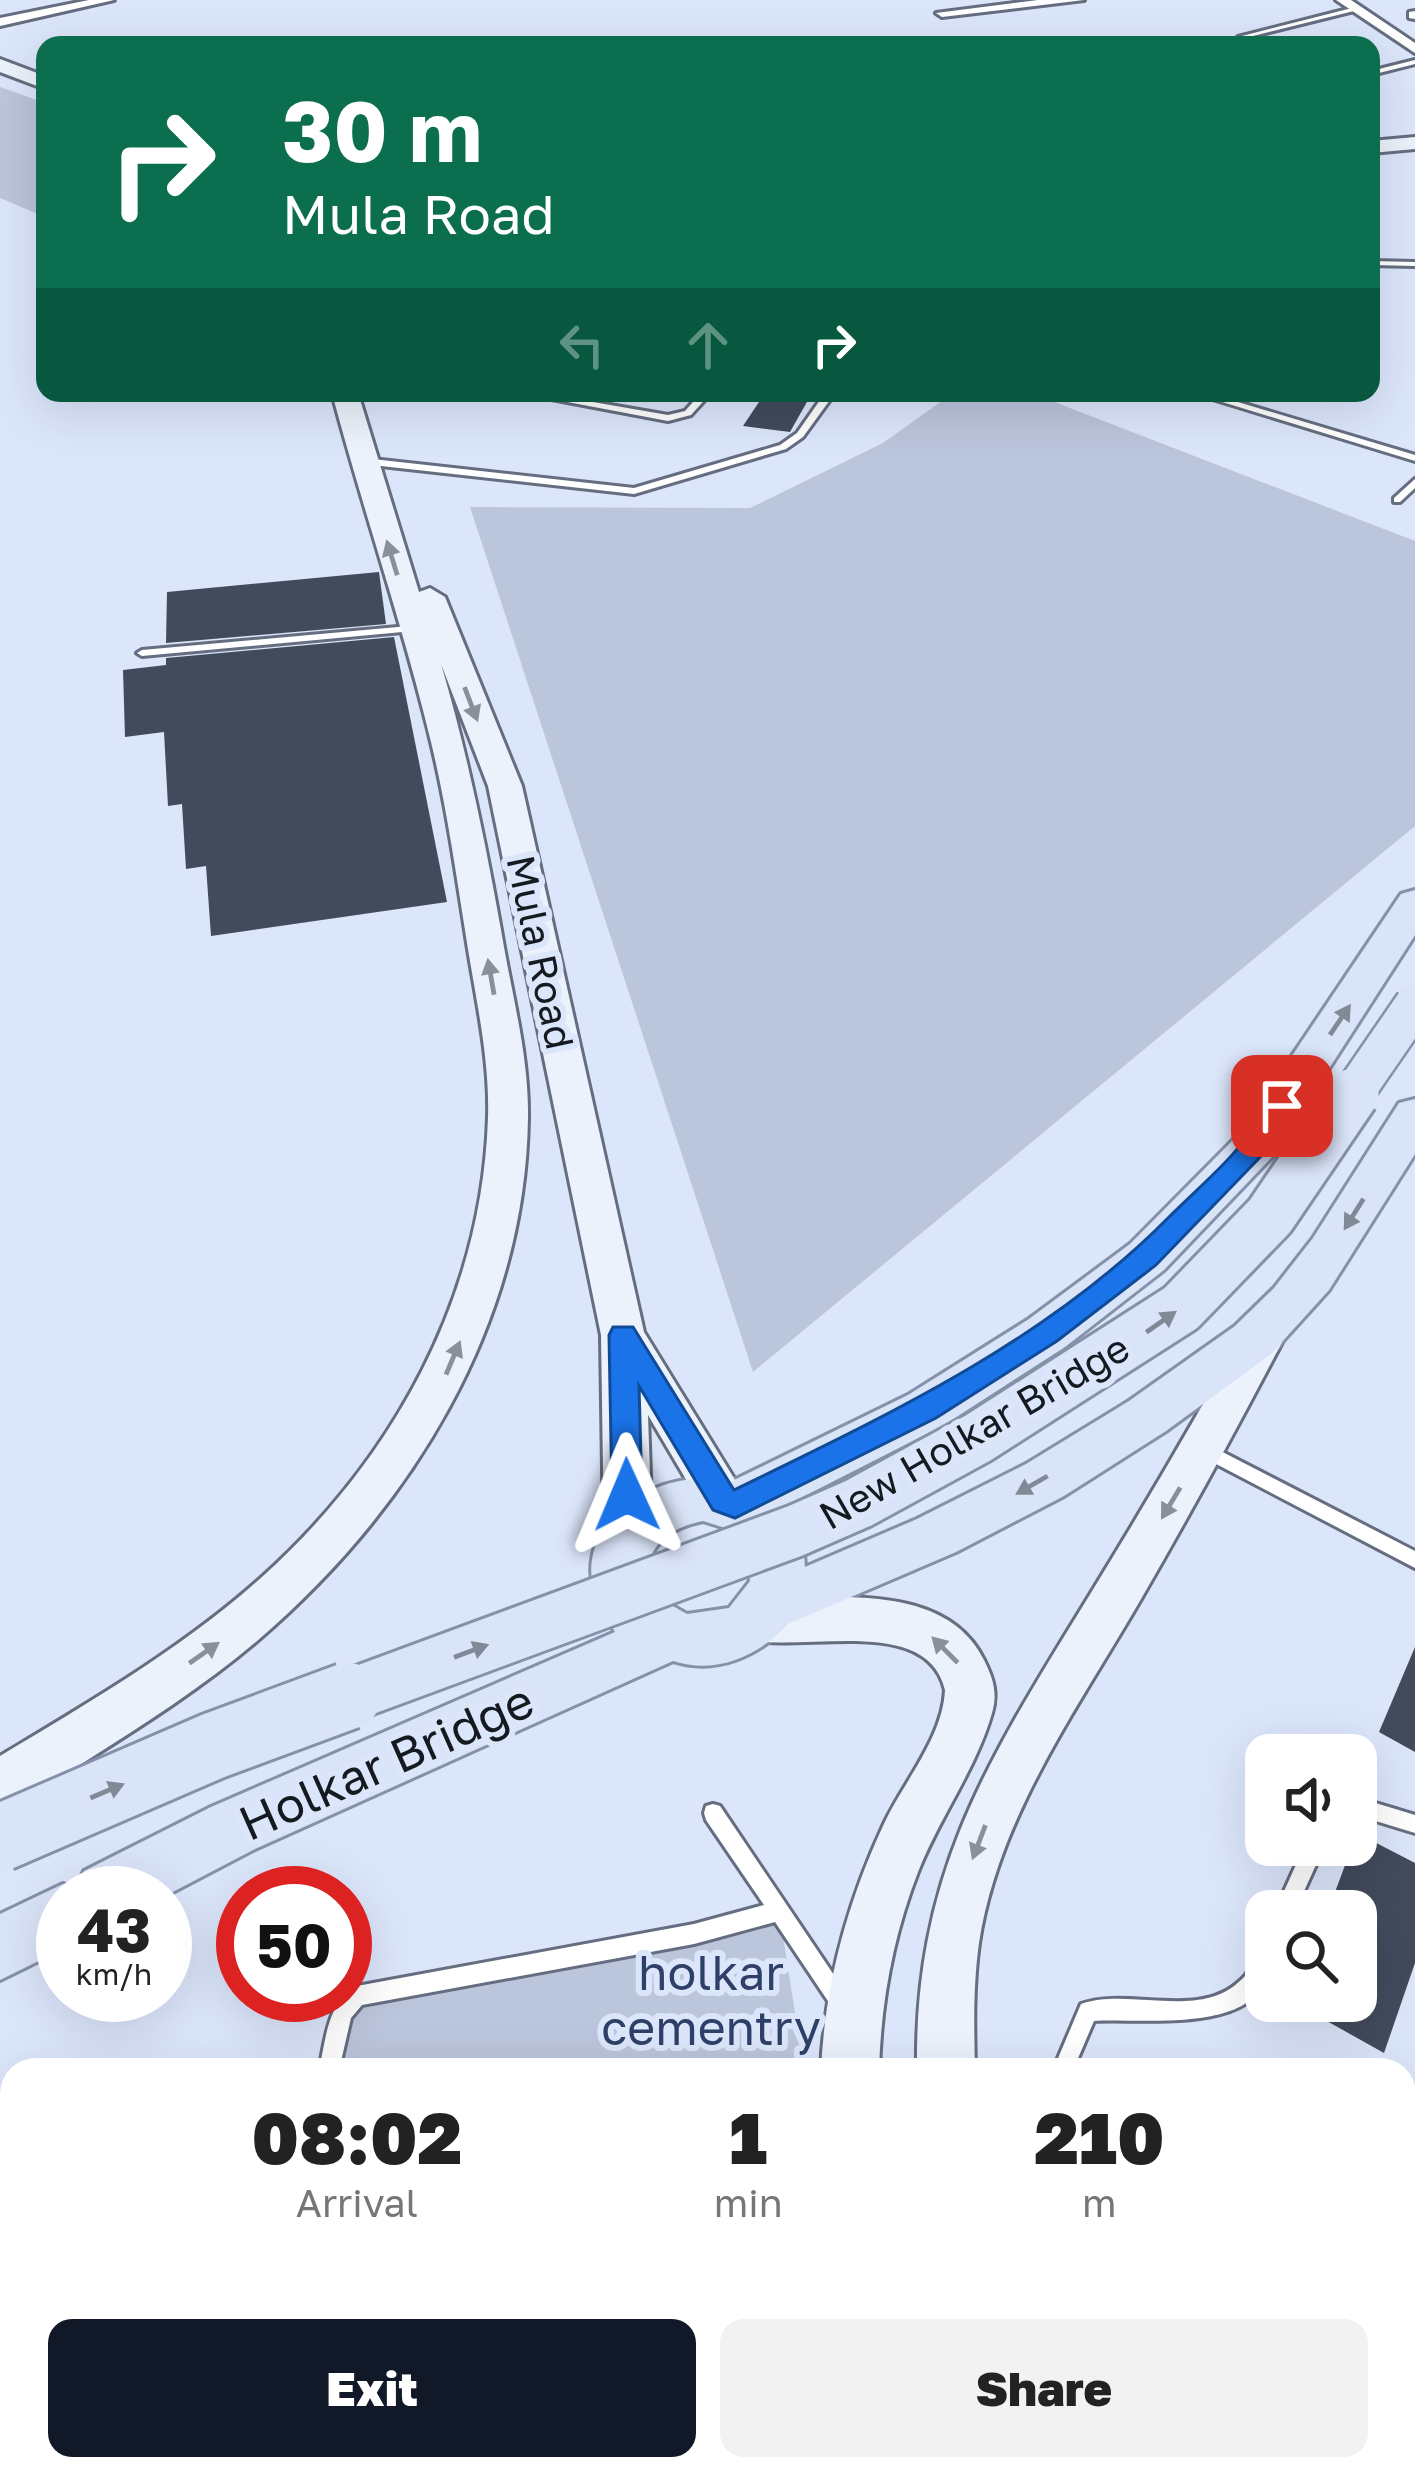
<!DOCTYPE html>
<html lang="en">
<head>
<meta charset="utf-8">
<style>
  :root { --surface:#fff; --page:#f2f2f2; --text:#222; --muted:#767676; --accent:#111827 }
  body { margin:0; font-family:"Golos Text",sans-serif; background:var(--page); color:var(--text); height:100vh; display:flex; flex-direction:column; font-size:45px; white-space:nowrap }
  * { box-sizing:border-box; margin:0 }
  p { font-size:39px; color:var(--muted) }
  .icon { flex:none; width:66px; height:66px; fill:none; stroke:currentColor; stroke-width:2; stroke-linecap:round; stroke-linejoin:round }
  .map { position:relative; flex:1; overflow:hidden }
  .drawer { position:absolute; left:0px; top:2058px; width:1416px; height:423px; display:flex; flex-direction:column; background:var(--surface); border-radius:36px 36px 0 0; box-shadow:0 12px 48px #0002 }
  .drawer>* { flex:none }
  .guide { position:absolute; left:36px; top:36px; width:1344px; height:366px; border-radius:24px; box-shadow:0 12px 48px #0002; background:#0b6e4f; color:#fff; overflow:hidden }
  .fabs { position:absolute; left:1245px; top:1734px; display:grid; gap:24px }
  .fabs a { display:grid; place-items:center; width:132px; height:132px; border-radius:24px; background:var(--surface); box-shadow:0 12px 48px #0002; font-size:60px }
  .speed { position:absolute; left:36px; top:1866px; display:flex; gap:24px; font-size:60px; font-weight:700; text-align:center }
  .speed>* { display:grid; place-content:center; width:156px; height:156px; border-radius:50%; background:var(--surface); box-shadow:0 12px 48px #0002; line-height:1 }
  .speed small { font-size:30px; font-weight:400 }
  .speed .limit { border:18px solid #d22; background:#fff; color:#111 }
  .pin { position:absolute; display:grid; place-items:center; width:102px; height:102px; color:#fff; margin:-51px; border-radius:24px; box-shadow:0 6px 18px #0006 }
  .me { position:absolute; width:132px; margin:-66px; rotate:359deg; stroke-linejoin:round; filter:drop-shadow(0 0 9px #0008) }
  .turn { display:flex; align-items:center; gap:42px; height:252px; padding:0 48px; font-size:54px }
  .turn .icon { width:156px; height:156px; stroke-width:2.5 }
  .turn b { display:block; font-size:84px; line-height:102px }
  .lanes { display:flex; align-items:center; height:114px; padding:0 48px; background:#0003; justify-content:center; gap:60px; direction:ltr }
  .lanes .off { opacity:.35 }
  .eta { display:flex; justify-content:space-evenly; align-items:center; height:204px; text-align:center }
  .eta b { font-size:72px; font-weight:800; line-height:84px }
  .button { display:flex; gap:24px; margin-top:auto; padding:24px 48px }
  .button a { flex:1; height:138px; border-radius:24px; background:var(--accent); color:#fff; font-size:48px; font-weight:800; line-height:138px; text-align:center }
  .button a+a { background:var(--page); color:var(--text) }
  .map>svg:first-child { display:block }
</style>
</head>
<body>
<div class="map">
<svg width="1415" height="2479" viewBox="0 0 1415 2479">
  <rect width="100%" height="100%" fill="#dce6fb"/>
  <g fill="#bbc5db">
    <path d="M 0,87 L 45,103 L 45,217 L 0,198 Z"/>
    <path d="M 953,393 L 1031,393 L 1415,541 L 1415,826 L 753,1372 L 470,507 L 750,508 L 883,443 Z"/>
    <path d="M 779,1911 L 804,2070 L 340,2070 L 342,2013 Z"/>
    <path d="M 325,2469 L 826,2469 L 821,2479 L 325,2479 Z"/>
  </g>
  <g fill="#424b5c">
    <path d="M 765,393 L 812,393 L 790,432 L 743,426 Z"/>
    <path d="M 379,572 L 386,624 L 166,643 L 167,592 Z"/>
    <path d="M 394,637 L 447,902 L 211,936 L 206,866 L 186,869 L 182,804 L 168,806 L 164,732 L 125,737 L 123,670 L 166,665 L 166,658 Z"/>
    <path d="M 1415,1647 L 1415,1752 L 1379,1732 Z"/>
    <path d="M 1357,1833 L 1415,1863 L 1415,1963 L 1384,2053 L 1291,2001 L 1356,2001 L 1356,1911 L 1328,1911 Z"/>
  </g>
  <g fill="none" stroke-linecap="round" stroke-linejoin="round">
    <g stroke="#656e80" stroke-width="6">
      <g id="lane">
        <path d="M 1356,7 L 1358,10 L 1241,39 L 1238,37 Z"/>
        <path d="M 1415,60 L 1415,64 L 1371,75 L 1371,71 Z"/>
        <path d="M 1371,261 L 1415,262 L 1415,266 L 1371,265 Z"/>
        <path d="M 520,393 L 541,393 L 668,415 L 685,411 L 701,393 L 711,393 L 691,415 L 668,421 Z"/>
        <path d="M 825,393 L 835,393 L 803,437 L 786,449 L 634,494 L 363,464 L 358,461 L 363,458 L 634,488 L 780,445 L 797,433 Z"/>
        <path d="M 1193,393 L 1208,393 L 1415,455 L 1415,461 Z"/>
        <path d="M 1415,479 L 1415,488 L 1400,502 L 1394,502 L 1394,498 Z"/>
        <path d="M 420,625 L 424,626 L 424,630 L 142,656 L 137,653 L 142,650 Z"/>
        <path d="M 1205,1443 L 1415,1551 L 1415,1568 L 1199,1455 L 1197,1450 L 1199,1445 Z"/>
        <path d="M 1356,1797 L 1415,1815 L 1415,1833 L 1356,1815 Z"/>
        <path d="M 713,1804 L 720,1806 L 848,1996 L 851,2003 L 848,2010 L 841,2013 L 834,2010 L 775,1922 L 694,1944 L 362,2005 L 351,2018 L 339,2070 L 319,2070 C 326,2039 327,2003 357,1986 L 694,1924 L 764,1905 L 706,1820 L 704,1813 L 706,1806 Z"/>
        <path d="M 1305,1845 L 1325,1845 L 1295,1911 L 1275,1911 Z"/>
        <path d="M 1266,1943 C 1266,1955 1268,1970 1264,1981 C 1246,2033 1136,2018 1094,2021 L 1073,2070 L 1053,2070 L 1081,2004 C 1130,1987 1199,2021 1241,1980 C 1251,1972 1254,1957 1259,1946 Z"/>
        <path d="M 303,2469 L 327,2469 L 329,2479 L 305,2479 Z"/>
      </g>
    </g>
    <g stroke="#656e80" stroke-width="6">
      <g id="street">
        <path d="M 89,0 L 114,0 L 0,26 L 0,18 Z"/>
        <path d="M 1038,0 L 1084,0 L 942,17 L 936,13 Z"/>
        <path d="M 1336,0 L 1351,0 L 1415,43 L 1415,53 Z"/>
        <path d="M 1415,11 L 1415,19 L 1409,18 L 1409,12 Z"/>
      </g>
    </g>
    <g stroke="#656e80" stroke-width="6">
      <g id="secondary">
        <path d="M 0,59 L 45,76 L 45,89 L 0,72 Z"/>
        <path d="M 1415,137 L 1415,149 L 1371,153 L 1371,141 Z"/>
        <path d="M 332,393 L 358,393 L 419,592 L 430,588 L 445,597 L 522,786 L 644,1332 L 748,1501 L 741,1515 L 724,1521 L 707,1515 L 648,1415 L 652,1535 L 645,1550 L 628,1556 L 611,1550 L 604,1535 L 601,1335 L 488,786 L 441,664 C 467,752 485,840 501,930 C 511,992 529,1054 528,1118 C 525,1325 411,1509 257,1641 C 204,1686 145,1724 86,1761 C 58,1778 31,1798 0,1810 L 0,1756 C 90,1702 183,1648 262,1577 C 394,1458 482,1298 488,1118 C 490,1055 474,992 465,930 C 455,867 446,804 431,742 C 403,625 363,510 332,393 Z"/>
        <path d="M 1268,1310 L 1283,1315 L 1290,1327 C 1242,1419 1193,1509 1141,1599 C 1079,1706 998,1817 979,1943 C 973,1986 974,2027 975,2070 L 917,2070 C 914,1866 995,1750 1097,1583 C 1151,1495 1203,1406 1253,1315 Z"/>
        <path d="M 823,1597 C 881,1596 955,1600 984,1660 C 993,1678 998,1693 992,1713 C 976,1769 939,1818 918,1872 C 893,1936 881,2002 879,2070 L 821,2070 C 825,1984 847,1904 883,1826 C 902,1784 943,1738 945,1690 C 926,1610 792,1657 738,1637 L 730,1621 L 738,1605 L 755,1599 Z"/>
        <path d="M 923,2469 L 994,2469 L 990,2479 L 919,2479 Z"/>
        <path d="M 998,2469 L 1071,2469 L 1075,2479 L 1002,2479 Z"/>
      </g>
    </g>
    <g stroke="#8591a9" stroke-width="6">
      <path id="primary" d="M 1415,890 L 1415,935 L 1272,1157 L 1164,1270 L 1065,1347 L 944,1425 L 779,1509 L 804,1554 L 805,1567 L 917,1519 L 1026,1464 L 1129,1401 L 1235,1326 L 1274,1288 L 1313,1238 L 1399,1103 L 1415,1099 L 1415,1154 L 1329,1290 L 1271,1354 L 1166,1431 L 1064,1496 L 956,1552 L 788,1624 C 759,1656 716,1675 673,1661 L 255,1849 L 165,1896 L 63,1893 L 63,1949 L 0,1980 L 0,1914 L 63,1884 L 76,1889 L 84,1871 L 211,1807 L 615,1632 C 608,1620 597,1605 594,1591 C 574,1516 667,1464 728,1483 L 908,1395 L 1029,1319 L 1130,1244 L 1240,1133 L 1401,894 ZM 703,1521 L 722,1527 L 745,1546 L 750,1581 L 729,1608 L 687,1614 L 653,1595 L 647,1567 C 655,1538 675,1527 703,1521 Z"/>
    </g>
    <use href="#lane" fill="#fff" fill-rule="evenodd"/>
    <use href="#street" fill="#fff" fill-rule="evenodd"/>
    <use href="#secondary" fill="#ecf2fb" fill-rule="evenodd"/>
    <use href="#primary" fill="#dae4f8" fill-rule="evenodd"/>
    <g stroke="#8591a9" stroke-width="44" stroke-linecap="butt">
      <path id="primary-bridge-far2" d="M 1351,1097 L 1415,1004"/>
    </g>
    <g stroke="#8591a9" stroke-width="57" stroke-linecap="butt">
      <path id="primary-bridge-far1" d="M 340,1699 L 795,1531 L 859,1503 L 978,1438 L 1181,1308 L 1270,1216 L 1353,1094"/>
    </g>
    <g stroke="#8591a9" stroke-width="72" stroke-linecap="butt">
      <path id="primary-bridge" d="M 0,1838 L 213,1746 L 348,1696"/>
    </g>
    <use href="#primary-bridge-far2" stroke="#dae4f8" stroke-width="39"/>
    <use href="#primary-bridge-far1" stroke="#dae4f8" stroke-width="51"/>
    <use href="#primary-bridge" stroke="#dae4f8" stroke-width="66"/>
  </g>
  <defs><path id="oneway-solid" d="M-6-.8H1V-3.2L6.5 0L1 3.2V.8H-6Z" transform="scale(3)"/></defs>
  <g fill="#8b9098">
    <use href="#oneway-solid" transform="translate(392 558) rotate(-107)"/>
    <use href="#oneway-solid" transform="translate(471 704) rotate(69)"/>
    <use href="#oneway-solid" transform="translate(491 977) rotate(-100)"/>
    <use href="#oneway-solid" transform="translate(453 1358) rotate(-67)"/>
    <use href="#oneway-solid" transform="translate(1171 1503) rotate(121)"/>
    <use href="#oneway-solid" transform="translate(945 1650) rotate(-135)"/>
    <use href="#oneway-solid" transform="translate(204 1653) rotate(-35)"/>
    <use href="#oneway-solid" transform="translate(979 1842) rotate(111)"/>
  </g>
  <g fill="#818997">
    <use href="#oneway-solid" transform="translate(1340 1020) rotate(-56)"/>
    <use href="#oneway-solid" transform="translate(1354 1214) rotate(122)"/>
    <use href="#oneway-solid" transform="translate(1161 1322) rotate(-35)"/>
    <use href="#oneway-solid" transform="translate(1032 1485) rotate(150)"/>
    <use href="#oneway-solid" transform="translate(471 1651) rotate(-20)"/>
    <use href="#oneway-solid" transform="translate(107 1791) rotate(-23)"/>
  </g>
  <path fill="#1a73e8" stroke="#114b97" stroke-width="3" d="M 1282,1097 L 1295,1106 L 1265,1152 L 1156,1265 L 1057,1341 L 936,1418 L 735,1518 L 713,1510 L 639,1386 L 642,1495 L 638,1504 L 627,1508 L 616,1504 L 612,1495 L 609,1335 L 613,1327 L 633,1327 L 734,1490 C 888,1415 1048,1340 1169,1217 C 1197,1189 1230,1162 1252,1130 C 1261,1117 1267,1101 1282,1097 Z"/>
  <g text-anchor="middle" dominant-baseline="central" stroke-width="12" stroke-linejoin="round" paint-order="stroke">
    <g font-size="39" fill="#151920" stroke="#dce6fb">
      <text transform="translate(541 952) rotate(78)">Mula Road</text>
      <text transform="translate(974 1431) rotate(-30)">New Holkar Bridge</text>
    </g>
    <g font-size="48" fill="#151920" stroke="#dce6fb">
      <text transform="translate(386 1761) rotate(-24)">Holkar Bridge</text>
    </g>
    <g font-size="48" fill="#2e4068" stroke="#dce6fb">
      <text x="711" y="1972">holkar<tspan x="711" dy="55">cementry</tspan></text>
    </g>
  </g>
</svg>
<div class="fabs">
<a><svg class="icon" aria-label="sound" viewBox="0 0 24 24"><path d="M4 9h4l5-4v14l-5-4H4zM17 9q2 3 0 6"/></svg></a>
<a><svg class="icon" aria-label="search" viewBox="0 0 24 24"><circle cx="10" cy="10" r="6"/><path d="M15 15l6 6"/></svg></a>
</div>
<div class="speed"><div>43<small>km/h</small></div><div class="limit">50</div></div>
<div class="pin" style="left:1282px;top:1106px;background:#d93025"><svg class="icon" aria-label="arrive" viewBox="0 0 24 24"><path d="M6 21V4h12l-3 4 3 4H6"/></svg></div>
<svg class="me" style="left:627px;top:1495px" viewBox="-20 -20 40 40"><path d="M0-17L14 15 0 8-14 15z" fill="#1a73e8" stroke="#fff" stroke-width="4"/></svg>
<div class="guide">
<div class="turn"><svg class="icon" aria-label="right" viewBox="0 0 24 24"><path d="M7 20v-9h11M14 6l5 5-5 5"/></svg><div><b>30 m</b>Mula Road</div></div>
<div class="lanes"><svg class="icon off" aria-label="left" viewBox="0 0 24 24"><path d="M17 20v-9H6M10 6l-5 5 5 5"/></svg><svg class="icon off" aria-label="ahead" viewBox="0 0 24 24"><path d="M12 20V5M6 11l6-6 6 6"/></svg><svg class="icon" aria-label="right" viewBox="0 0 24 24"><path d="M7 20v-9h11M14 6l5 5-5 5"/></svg></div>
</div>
<section class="drawer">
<div class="eta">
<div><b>08:02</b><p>Arrival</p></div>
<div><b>1</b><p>min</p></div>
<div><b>210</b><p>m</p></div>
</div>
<div class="button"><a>Exit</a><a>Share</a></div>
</section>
</div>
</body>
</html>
